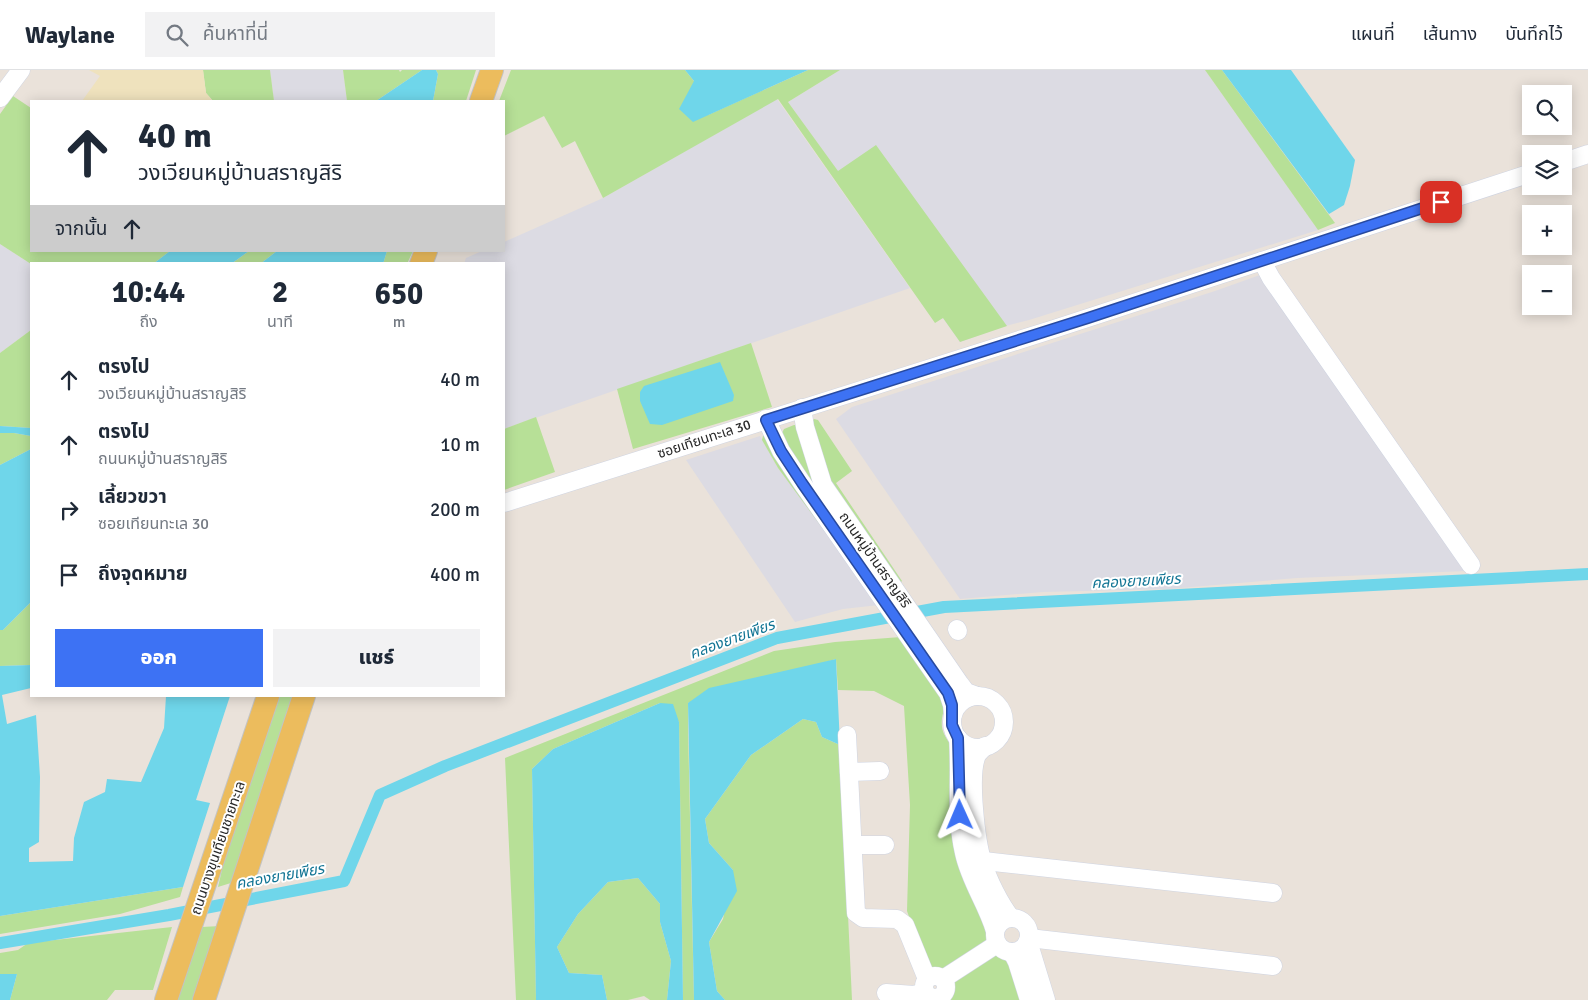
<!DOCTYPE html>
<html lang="th">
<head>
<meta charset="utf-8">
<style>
  :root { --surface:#fff; --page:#f2f2f3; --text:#1f2937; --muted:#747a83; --line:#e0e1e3; --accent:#3d72f4 }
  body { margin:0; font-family:Signika,"Noto Sans Thai",sans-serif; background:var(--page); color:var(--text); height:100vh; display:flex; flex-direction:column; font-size:19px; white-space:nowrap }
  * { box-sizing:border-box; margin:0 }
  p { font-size:16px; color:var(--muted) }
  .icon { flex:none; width:28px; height:28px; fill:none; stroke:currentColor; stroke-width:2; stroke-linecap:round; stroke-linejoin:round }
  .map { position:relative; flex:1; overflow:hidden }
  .sheet { position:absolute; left:30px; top:192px; width:475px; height:435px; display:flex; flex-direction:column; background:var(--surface); border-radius:0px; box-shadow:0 2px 12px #0003 }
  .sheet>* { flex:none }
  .banner { position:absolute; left:30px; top:30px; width:475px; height:152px; border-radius:0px; box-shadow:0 2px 12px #0003; background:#fff; color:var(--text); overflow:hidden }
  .fabs { position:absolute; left:1522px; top:15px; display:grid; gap:10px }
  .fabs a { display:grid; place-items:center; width:50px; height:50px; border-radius:0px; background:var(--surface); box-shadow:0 2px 12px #0003; font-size:25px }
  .pin { position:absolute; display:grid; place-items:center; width:42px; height:42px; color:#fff; margin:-21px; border-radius:10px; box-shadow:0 2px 8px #0006 }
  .me { position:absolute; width:55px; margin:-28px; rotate:359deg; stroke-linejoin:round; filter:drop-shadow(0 0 4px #0008) }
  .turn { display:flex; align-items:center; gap:18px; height:105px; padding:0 25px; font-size:22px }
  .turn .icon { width:65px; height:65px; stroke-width:2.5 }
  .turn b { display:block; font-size:35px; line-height:42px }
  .then { display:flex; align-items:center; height:48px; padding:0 25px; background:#0003; gap:10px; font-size:19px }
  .eta { display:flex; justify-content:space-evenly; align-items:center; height:85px; text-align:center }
  .eta b { font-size:30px; font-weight:800; line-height:35px }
  .action { display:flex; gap:10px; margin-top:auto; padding:10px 25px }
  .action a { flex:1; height:58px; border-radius:0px; background:var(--accent); color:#fff; font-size:20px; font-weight:800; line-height:58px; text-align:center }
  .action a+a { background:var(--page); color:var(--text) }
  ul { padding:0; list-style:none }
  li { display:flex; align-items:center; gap:15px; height:65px; padding:0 25px }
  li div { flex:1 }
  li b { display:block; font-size:19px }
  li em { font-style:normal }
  header { display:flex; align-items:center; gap:30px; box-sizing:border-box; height:70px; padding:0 25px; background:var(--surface); border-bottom:1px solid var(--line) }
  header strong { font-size:24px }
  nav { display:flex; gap:28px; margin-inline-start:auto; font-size:18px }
  .search { width:350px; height:45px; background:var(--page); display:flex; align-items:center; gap:12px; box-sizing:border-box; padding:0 18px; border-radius:0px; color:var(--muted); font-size:19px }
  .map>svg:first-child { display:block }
</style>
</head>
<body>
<header>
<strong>Waylane</strong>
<div class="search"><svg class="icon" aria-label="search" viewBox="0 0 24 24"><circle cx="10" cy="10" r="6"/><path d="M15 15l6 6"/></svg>ค้นหาที่นี่</div>
<nav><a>แผนที่</a><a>เส้นทาง</a><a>บันทึกไว้</a></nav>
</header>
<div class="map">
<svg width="1588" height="930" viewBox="0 0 1588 930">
  <rect width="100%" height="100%" fill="#eae2da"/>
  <g fill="#dcdbe3">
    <path d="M 270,0 L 343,0 L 347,31 L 274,31 Z"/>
    <path d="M 840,0 L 1205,0 L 1318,160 L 1029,250 L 1002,257 L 960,272 L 788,32 Z"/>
    <path d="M 777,29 L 910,218 L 504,359 L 504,194 L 464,194 L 466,188 L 482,181 L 504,181 L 504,172 L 603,128 Z"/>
    <path d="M 0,174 L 31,194 L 31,260 L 0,283 Z"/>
    <path d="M 1260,205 L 1466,501 L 1297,508 L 1168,519 L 1043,522 L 960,529 L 836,349 L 852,337 L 1215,221 Z"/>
    <path d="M 760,366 L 778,398 L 879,535 L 843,539 L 795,552 L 686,390 Z"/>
  </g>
  <g fill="#b7e097">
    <path d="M 203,0 L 270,0 L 274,31 L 213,31 L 206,23 Z"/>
    <path d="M 343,0 L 399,0 L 400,2 L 402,0 L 422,0 L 376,31 L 347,31 Z"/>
    <path d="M 436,0 L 476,0 L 466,31 L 433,31 L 438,4 Z"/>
    <path d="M 511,0 L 685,0 L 694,11 L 708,45 L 808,0 L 840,0 L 788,32 L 838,101 L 876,75 L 1007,256 L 960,272 L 943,248 L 935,253 L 778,29 L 603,128 L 575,71 L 562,78 L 544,46 L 504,66 L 504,31 L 499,31 Z"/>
    <path d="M 1205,0 L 1222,0 L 1335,153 L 1318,160 Z"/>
    <path d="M 13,26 L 31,38 L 31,181 L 170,181 L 153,194 L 31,194 L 0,174 L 0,44 Z"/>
    <path d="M 249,181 L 277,181 L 260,194 L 231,194 Z"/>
    <path d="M 387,181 L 413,181 L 407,194 L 383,194 Z"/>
    <path d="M 31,260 L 31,358 L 0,356 L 0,283 Z"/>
    <path d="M 751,273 L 772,337 L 633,379 L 617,319 Z"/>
    <path d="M 536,347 L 555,402 L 504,420 L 504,359 Z"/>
    <path d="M 814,349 L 818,350 L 852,401 L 836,413 L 902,511 L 899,514 L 827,407 L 812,351 Z"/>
    <path d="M 794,355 L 799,355 L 815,408 L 812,411 L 808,411 L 793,390 L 782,363 L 784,359 Z"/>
    <path d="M 0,363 L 14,363 L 31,366 L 31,379 L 0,395 Z"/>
    <path d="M 768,364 L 879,535 L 778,398 L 762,370 L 763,366 Z"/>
    <path d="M 31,532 L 31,595 L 0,596 L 0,560 L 3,560 Z"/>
    <path d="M 901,567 L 947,630 C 938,656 940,662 957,682 L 997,882 L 1009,888 L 1025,930 L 950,930 L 948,928 L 951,920 L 946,902 L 928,900 L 907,841 L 910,735 L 904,636 L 874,621 L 838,620 L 836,589 L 688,633 L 688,656 L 694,930 L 683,930 L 679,652 L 660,633 L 553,679 L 532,699 L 536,930 L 516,930 L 505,688 L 774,581 L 835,572 Z"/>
    <path d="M 280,626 L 292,626 L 263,727 L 234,812 L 218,817 L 226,782 Z"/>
    <path d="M 803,649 L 816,652 L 822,667 L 840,675 L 852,930 L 725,930 L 717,921 L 709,872 L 723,849 L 733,800 L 709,773 L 705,749 L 751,685 Z"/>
    <path d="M 638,808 L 660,834 L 660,852 L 671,891 L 667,930 L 650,930 L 644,926 L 628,930 L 607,930 L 602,905 L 569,903 L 557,877 L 578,844 L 608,812 Z"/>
    <path d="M 183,817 L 180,827 L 120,844 L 0,864 L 0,846 Z"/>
    <path d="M 220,856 L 198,930 L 176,930 L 202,857 Z"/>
    <path d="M 172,857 L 153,920 L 115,920 L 107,930 L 10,930 L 17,904 L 0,904 L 0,883 L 18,880 L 28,873 Z"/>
  </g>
  <path fill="#efe2bd" d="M 89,0 L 203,0 L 206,23 L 213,31 L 82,31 L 100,6 Z"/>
  <g fill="#6fd6ea">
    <path d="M 422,0 L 436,0 L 438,4 L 433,31 L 376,31 Z"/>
    <path d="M 685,0 L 808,0 L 693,52 L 679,39 L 694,11 Z"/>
    <path d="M 1222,0 L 1291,0 L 1355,90 L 1350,116 L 1344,135 L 1329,144 Z"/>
    <path d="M 170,181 L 249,181 L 231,194 L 153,194 Z"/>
    <path d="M 277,181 L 387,181 L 383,194 L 260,194 Z"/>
    <path d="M 720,292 L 734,325 L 733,331 L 662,355 L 650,354 L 640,331 L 640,322 L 644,316 Z"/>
    <path d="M 0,356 L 31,358 L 31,366 L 14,363 L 0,363 Z"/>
    <path d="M 31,379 L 31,532 L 3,560 L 0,560 L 0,395 Z"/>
    <path d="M 836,589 L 840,675 L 822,667 L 816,652 L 803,649 L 751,685 L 705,749 L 709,773 L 733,800 L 737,821 L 709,872 L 717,921 L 725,930 L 694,930 L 688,633 L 709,618 Z"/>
    <path d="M 31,595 L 31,618 L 2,625 L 7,654 L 36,645 L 40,707 L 39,772 L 29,778 L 29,792 L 73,791 L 74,768 L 84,732 L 105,722 L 107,709 L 141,712 L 164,658 L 166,626 L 230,626 L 196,730 L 210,733 L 183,817 L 0,846 L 0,596 Z"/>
    <path d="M 660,633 L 673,634 L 679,652 L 683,930 L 667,930 L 671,891 L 660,852 L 660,834 L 638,808 L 608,812 L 578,844 L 557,877 L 569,903 L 602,905 L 607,930 L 536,930 L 532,699 L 553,679 Z"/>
    <path d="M 0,904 L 17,904 L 10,930 L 0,930 Z"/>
  </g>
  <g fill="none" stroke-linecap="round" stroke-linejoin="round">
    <path stroke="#6fd6ea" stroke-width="12" d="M 0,873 L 169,845 L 344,811 L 380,725 L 445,696 L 777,568 L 944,537 L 1588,504"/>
    <g stroke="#cfd4e1" stroke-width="19">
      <g id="minor">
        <path d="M 0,28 L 21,0"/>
        <path d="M 1564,92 L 1588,84"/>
        <path d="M 1262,191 L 1271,208 L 1471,495"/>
        <path d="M 802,338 L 805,357 L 823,415 L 960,614 L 966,622 L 977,626"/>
        <path d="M 766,349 L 781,381 L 802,413 L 948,623 L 952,635 L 953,644"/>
        <path d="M 504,433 L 1054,259 L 1531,103"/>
        <path d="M 957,559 L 958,561"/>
        <circle cx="978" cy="652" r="26"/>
        <path d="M 847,665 L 856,843 L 863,848 L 897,849 L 905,855 L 927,909"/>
        <path d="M 958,668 C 961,706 955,745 964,783 C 970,811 987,834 995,861"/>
        <path d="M 985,676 C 983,679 979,682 977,685 C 968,705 976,772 983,793 C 988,810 1000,834 1011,848"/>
        <path d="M 849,702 L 880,701"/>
        <path d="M 853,775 L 885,775"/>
        <path d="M 966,789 L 1273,823"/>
        <circle cx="1012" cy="865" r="17"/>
        <path d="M 1029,868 L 1273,896"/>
        <path d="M 1028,871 L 1046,930"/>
        <path d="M 1012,882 L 1017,892 L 1029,930"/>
        <circle cx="935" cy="917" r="11"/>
        <path d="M 943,909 L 997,874"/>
        <path d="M 886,923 L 914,925 L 925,922"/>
      </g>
    </g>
    <g stroke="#c3c3c3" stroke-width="24">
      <g id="major">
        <path d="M 481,31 L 492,0"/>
        <path d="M 421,194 L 426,181"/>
        <path d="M 166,930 L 268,626"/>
        <path d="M 204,930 L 304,626"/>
      </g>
    </g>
    <use href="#minor" stroke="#fff" stroke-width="18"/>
    <use href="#major" stroke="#ecbc5d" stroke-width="22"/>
  </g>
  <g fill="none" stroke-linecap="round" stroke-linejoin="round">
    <g stroke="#284a9f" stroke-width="12">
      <path id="route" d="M 960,745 L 958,668 L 952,655 L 952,635 L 948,623 L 802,413 L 781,381 L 766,350 L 1088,248 L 1441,132"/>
    </g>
    <use href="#route" stroke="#3d72f4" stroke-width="9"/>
  </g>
  <g text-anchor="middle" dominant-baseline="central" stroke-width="4" stroke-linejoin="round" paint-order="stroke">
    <g font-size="14" fill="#282828" stroke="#fff">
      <text transform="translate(704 369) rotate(-18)">ซอยเทียนทะเล 30</text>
      <text transform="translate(875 490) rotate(55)">ถนนหมู่บ้านสราญสิริ</text>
      <text transform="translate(218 778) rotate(-71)">ถนนบางขุนเทียนชายทะเล</text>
    </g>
    <g font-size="15" font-style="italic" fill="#117494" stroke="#fff">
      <text transform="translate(1136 511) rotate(-3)">คลองยายเพียร</text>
      <text transform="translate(732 569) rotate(-20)">คลองยายเพียร</text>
      <text transform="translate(280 806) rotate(-10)">คลองยายเพียร</text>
    </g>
  </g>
</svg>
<div class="fabs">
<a><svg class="icon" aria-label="search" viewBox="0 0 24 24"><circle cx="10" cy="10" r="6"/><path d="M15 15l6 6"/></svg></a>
<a><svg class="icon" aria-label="layers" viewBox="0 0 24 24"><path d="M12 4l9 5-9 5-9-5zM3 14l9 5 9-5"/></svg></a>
<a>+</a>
<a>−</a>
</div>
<div class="pin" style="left:1441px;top:132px;background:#d93025"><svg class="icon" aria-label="arrive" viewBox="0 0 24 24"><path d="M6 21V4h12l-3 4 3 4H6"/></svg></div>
<svg class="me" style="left:960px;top:745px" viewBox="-20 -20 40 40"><path d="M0-17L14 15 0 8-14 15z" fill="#3d72f4" stroke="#fff" stroke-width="4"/></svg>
<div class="banner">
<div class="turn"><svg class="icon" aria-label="ahead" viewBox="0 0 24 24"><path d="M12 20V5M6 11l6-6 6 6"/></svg><div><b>40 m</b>วงเวียนหมู่บ้านสราญสิริ</div></div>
<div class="then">จากนั้น<svg class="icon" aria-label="ahead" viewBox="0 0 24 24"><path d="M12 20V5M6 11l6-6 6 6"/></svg></div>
</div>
<section class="sheet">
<div class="eta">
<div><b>10:44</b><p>ถึง</p></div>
<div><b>2</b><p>นาที</p></div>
<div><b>650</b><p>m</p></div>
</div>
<ul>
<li><svg class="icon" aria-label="ahead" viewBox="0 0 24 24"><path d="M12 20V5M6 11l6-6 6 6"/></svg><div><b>ตรงไป</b><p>วงเวียนหมู่บ้านสราญสิริ</p></div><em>40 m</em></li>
<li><svg class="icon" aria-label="ahead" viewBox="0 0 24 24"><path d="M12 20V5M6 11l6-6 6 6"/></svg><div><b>ตรงไป</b><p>ถนนหมู่บ้านสราญสิริ</p></div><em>10 m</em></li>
<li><svg class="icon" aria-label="right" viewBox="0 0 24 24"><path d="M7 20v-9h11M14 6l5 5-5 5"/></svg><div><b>เลี้ยวขวา</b><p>ซอยเทียนทะเล 30</p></div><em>200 m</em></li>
<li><svg class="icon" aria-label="arrive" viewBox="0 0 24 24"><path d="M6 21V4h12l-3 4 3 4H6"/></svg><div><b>ถึงจุดหมาย</b></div><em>400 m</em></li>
</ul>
<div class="action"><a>ออก</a><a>แชร์</a></div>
</section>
</div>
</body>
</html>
